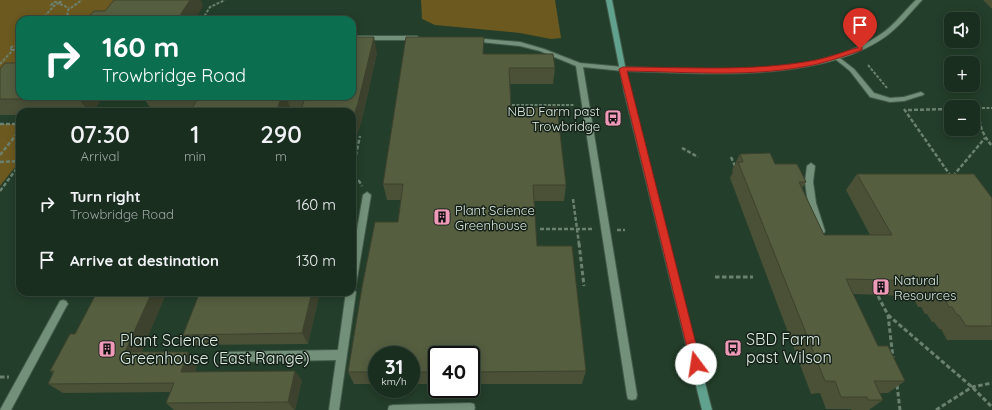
<!DOCTYPE html>
<html lang="en">
<head>
<meta charset="utf-8">
<style>
  :root { --surface:#1a2e20; --page:#273a2d; --text:#f1f3f6; --muted:#9fa8a5; --line:#384a3e }
  body { margin:0; font-family:Quicksand,sans-serif; background:var(--page); color:var(--text); height:100vh; display:flex; flex-direction:column; font-size:15px; white-space:nowrap }
  * { box-sizing:border-box; margin:0 }
  p { font-size:13px; color:var(--muted) }
  .icon { flex:none; width:22px; height:22px; fill:none; stroke:currentColor; stroke-width:2; stroke-linecap:round; stroke-linejoin:round }
  .map { position:relative; flex:1; overflow:hidden }
  .drawer { position:absolute; left:16px; top:108px; width:340px; height:188px; display:flex; flex-direction:column; background:var(--surface); border-radius:12px; box-shadow:0 2px 10px #0003,0 0 0 1px var(--line) }
  .drawer>* { flex:none }
  .banner { position:absolute; left:16px; top:16px; width:340px; height:84px; border-radius:12px; box-shadow:0 2px 10px #0003,0 0 0 1px var(--line); background:#0b6e4f; color:#fff; overflow:hidden }
  .buttons { position:absolute; left:944px; top:12px; display:grid; gap:8px }
  .buttons a { display:grid; place-items:center; width:36px; height:36px; border-radius:8px; background:var(--surface); box-shadow:0 2px 10px #0003,0 0 0 1px var(--line); font-size:20px }
  .speed { position:absolute; left:368px; top:346px; display:flex; gap:8px; font-size:20px; font-weight:700; text-align:center }
  .speed>* { display:grid; place-content:center; width:52px; height:52px; border-radius:50%; background:var(--surface); box-shadow:0 2px 10px #0003,0 0 0 1px var(--line); line-height:1 }
  .speed small { font-size:10px; font-weight:400 }
  .speed .limit { border:2px solid #111; border-radius:6px; background:#fff; color:#111 }
  .pin { position:absolute; display:grid; place-items:center; width:34px; height:34px; color:#fff; margin:-41px -17px; border-radius:50% 50% 50% 0; rotate:-45deg; box-shadow:0 0 4px #0007 }
  .pin .icon { rotate:45deg }
  .me { position:absolute; width:44px; margin:-22px; rotate:346deg; stroke-linejoin:round; filter:drop-shadow(0 0 3px #0008) }
  .turn { display:flex; align-items:center; gap:14px; height:84px; padding:0 20px; font-size:18px }
  .turn .icon { width:52px; height:52px; stroke-width:2.5 }
  .turn b { display:block; font-size:28px; line-height:34px }
  .eta { display:flex; justify-content:space-evenly; align-items:center; height:68px; text-align:center }
  .eta b { font-size:24px; font-weight:600; line-height:28px }
  ul { padding:0; list-style:none }
  li { display:flex; align-items:center; gap:12px; height:56px; padding:0 20px }
  li div { flex:1 }
  li b { display:block; font-size:15px }
  li em { font-style:normal }
  .map>svg:first-child { display:block }
</style>
</head>
<body>
<div class="map">
<svg width="992" height="410" viewBox="0 0 992 410">
  <rect width="100%" height="100%" fill="#233e2a"/>
  <g fill="#6c591f">
    <path d="M 0,0 L 148,0 L 119,20 L 20,20 L 20,79 L 0,92 Z"/>
    <path d="M 421,0 L 555,0 L 561,38 L 551,39 L 520,33 L 435,25 L 422,19 Z"/>
    <path d="M 0,124 L 20,124 L 20,161 L 0,186 Z"/>
  </g>
  <g fill="none" stroke-linecap="round" stroke-linejoin="round">
    <g stroke="#445c4b" stroke-width="2">
      <g id="lane">
        <path d="M 352,36 L 417,36 L 420,38 L 417,40 L 352,40 Z"/>
        <path d="M 473,38 L 520,42 L 544,49 L 580,63 L 623,67 L 626,69 L 623,71 L 583,67 L 637,395 L 636,399 L 632,400 L 628,399 L 627,395 L 576,66 L 540,51 L 520,46 L 471,41 L 471,39 Z"/>
        <path d="M 836,55 L 854,69 L 874,93 L 890,98 L 904,97 L 921,92 L 924,94 L 923,95 L 904,101 L 890,102 L 870,97 L 850,71 L 834,58 L 834,56 Z"/>
        <path d="M 811,163 L 815,166 L 813,182 L 816,203 L 825,231 L 824,233 L 818,233 L 817,231 L 808,203 L 805,182 L 807,166 Z"/>
        <path d="M 367,192 L 371,195 L 356,285 L 355,288 L 353,289 L 356,292 L 339,410 L 329,410 L 336,360 L 226,362 L 223,360 L 221,357 L 223,354 L 226,352 L 338,350 L 346,292 L 352,292 L 352,259 L 363,195 Z"/>
        <path d="M 63,300 L 66,301 L 68,304 L 66,307 L 11,410 L 0,410 L 60,301 Z"/>
        <path d="M 470,403 L 474,404 L 475,408 L 474,410 L 388,410 L 389,406 L 393,405 Z"/>
      </g>
    </g>
    <g stroke="#445c4b" stroke-width="2">
      <path id="street" d="M 916,0 L 922,0 C 911,12 898,28 885,37 C 817,84 702,73 623,71 L 620,69 L 623,67 C 701,69 815,80 881,34 C 895,25 904,11 916,0 Z"/>
    </g>
    <g stroke="#445c4b" stroke-width="2">
      <path id="secondary" d="M 606,0 L 612,0 L 630,91 L 712,410 L 702,410 L 624,91 Z"/>
    </g>
    <g stroke="#6b8170" stroke-width="2" stroke-dasharray="3 1.5" stroke-linecap="butt">
      <path d="M 54,2 L 61,2 L 54,6 L 51,5 Z"/>
      <path d="M 60,4 L 69,8"/>
      <path d="M 41,20 L 54,6"/>
      <path d="M 67,20 L 68,10 L 82,0"/>
      <path d="M 202,20 L 210,7 L 225,0"/>
      <path d="M 13,50 L 10,49 L 11,47 L 20,45"/>
      <path d="M 0,64 L 13,50 L 20,48"/>
      <path d="M 868,65 L 887,88"/>
      <path d="M 512,105 L 574,105"/>
      <path d="M 973,108 L 992,108"/>
      <path d="M 943,109 L 951,109"/>
    </g>
    <g stroke="#6b8170" stroke-width="2.5" stroke-dasharray="4 2" stroke-linecap="butt">
      <path d="M 980,108 C 978,124 982,134 992,146"/>
      <path d="M 904,109 L 950,175"/>
      <path d="M 908,110 L 951,109"/>
      <path d="M 0,124 L 20,124"/>
      <path d="M 682,148 L 698,157"/>
      <path d="M 0,155 L 20,130"/>
      <path d="M 731,157 L 735,166"/>
      <path d="M 0,162 L 20,161"/>
      <path d="M 352,173 L 360,136"/>
      <path d="M 953,176 L 985,138"/>
      <path d="M 352,181 L 359,181 L 362,186"/>
      <path d="M 0,191 L 20,164"/>
      <path d="M 573,199 L 579,244"/>
      <path d="M 540,229 L 594,229"/>
      <path d="M 617,230 L 625,230"/>
    </g>
    <g stroke="#6b8170" stroke-width="3" stroke-dasharray="4.5 2.5" stroke-linecap="butt">
      <path d="M 579,243 L 584,286"/>
      <path d="M 715,277 L 753,277"/>
      <path d="M 878,296 L 888,315 L 893,358"/>
      <path d="M 888,315 L 972,387 L 992,407"/>
      <path d="M 0,377 L 9,377"/>
      <path d="M 897,385 L 900,410"/>
      <path d="M 936,410 L 972,387 L 992,383"/>
    </g>
    <use href="#lane" fill="#73917a" fill-rule="evenodd"/>
    <use href="#street" fill="#73917a" fill-rule="evenodd"/>
    <use href="#secondary" fill="#60a28d" fill-rule="evenodd"/>
  </g>
  <g fill="#4a5137">
    <path d="M 983,0 L 992,0 L 992,9 Z"/>
    <path d="M 377,53 L 362,119 L 356,137 L 355,137 L 352,148 L 352,112 L 301,110 L 290,107 L 288,112 L 153,112 L 145,100 L 101,100 L 92,112 L 20,112 L 20,115 L 0,115 L 0,69 L 20,96 L 352,96 Z"/>
    <path d="M 484,54 L 555,68 L 553,84 L 510,84 L 511,108 L 566,185 L 564,201 L 534,201 L 537,246 L 586,371 L 582,384 L 471,384 L 471,355 L 437,355 L 437,384 L 411,384 L 411,355 L 377,355 L 377,384 L 354,384 L 348,372 L 398,222 L 401,200 L 387,200 L 383,184 Z"/>
    <path d="M 740,154 L 775,164 L 806,182 L 802,188 L 824,235 L 870,235 L 846,190 L 857,174 L 992,198 L 992,340 L 947,340 L 941,329 L 939,329 L 934,322 L 932,322 L 927,314 L 925,314 L 921,307 L 918,307 L 914,299 L 912,299 L 909,296 L 853,294 L 878,346 L 905,381 L 888,393 L 880,393 L 883,400 L 869,410 L 852,410 L 851,409 L 826,409 L 820,393 L 811,394 L 730,178 L 733,172 L 732,170 Z"/>
    <path d="M 200,292 L 320,292 L 308,344 L 193,345 L 183,335 Z"/>
    <path d="M 141,352 L 198,362 L 195,372 L 302,380 L 295,410 L 174,410 L 166,403 L 170,392 L 63,393 L 48,384 L 53,373 L 50,371 Z"/>
  </g>
  <g fill="#3c422d">
    <path d="M 190,0 L 201,0 L 203,6 L 195,20 L 177,20 Z"/>
    <path d="M 374,37 L 377,53 L 362,119 L 356,137 L 352,121 Z"/>
    <path d="M 81,96 L 98,96 L 101,100 L 92,112 L 89,112 L 79,99 Z"/>
    <path d="M 282,96 L 286,96 L 290,107 L 288,112 L 276,112 Z"/>
    <path d="M 352,127 L 355,137 L 352,148 Z"/>
    <path d="M 152,292 L 167,292 L 137,363 L 125,352 Z"/>
    <path d="M 312,292 L 320,292 L 308,344 L 302,333 Z"/>
    <path d="M 188,352 L 198,362 L 191,382 L 181,372 Z"/>
    <path d="M 295,371 L 302,380 L 295,410 L 294,410 L 288,402 Z"/>
  </g>
  <g fill="#565e40" stroke="#3c422d">
    <path d="M 114,0 L 190,0 L 177,20 L 86,20 L 94,11 L 105,11 Z"/>
    <path d="M 352,37 L 374,37 L 358,103 L 352,121 L 352,112 L 300,112 L 305,98 L 300,96 L 352,96 Z"/>
    <path d="M 406,37 L 484,37 L 483,54 L 553,54 L 555,68 L 509,68 L 511,108 L 557,107 L 566,185 L 533,185 L 537,246 L 572,246 L 586,371 L 471,372 L 471,355 L 437,355 L 437,372 L 411,372 L 411,355 L 377,355 L 377,372 L 348,372 L 362,287 L 375,222 L 398,222 L 403,184 L 383,184 Z"/>
    <path d="M 5,63 L 20,63 L 20,96 L 81,96 L 79,99 L 0,99 L 0,69 Z"/>
    <path d="M 143,96 L 282,96 L 276,112 L 190,112 L 199,96 Z"/>
    <path d="M 770,153 L 775,164 L 797,164 L 806,182 L 799,182 L 824,235 L 892,235 L 857,174 L 974,174 L 992,198 L 992,326 L 966,326 L 959,315 L 957,315 L 952,307 L 949,307 L 945,300 L 942,300 L 938,293 L 935,293 L 931,285 L 928,285 L 926,281 L 846,279 L 878,346 L 888,346 L 905,381 L 874,381 L 883,400 L 868,400 L 867,397 L 841,397 L 835,381 L 825,381 L 738,162 L 743,162 L 740,154 L 741,154 Z"/>
    <path d="M 97,292 L 152,292 L 125,352 L 188,352 L 181,372 L 295,371 L 288,402 L 166,403 L 174,383 L 48,384 L 54,371 L 50,371 L 70,334 L 75,334 Z"/>
    <path d="M 200,292 L 312,292 L 302,333 L 183,335 Z"/>
  </g>
  <path fill="#d93025" stroke="#8d1f18" d="M 860,47 L 862,47 L 862,50 C 848,55 833,60 818,64 C 757,78 690,72 627,71 L 701,364 L 700,368 L 696,370 L 692,368 L 619,69 L 623,67 C 687,67 753,72 816,60 C 831,57 845,51 860,47 Z"/>
  <defs>
    <g id="bus-square" transform="scale(0.9)"><rect x="-9" y="-9" width="18" height="18" rx="4" fill="#ef9ab8" stroke="#162119"/><path d="M-5-6H5V4H4V6H2V4H-2V6H-4V4H-5ZM-3.5-4V0h7V-4ZM-3.5 1.2v1.5H-2V1.2ZM2 1.2v1.5H3.5V1.2Z" fill="#111"/></g>
    <g id="building-square" transform="scale(0.9)"><rect x="-9" y="-9" width="18" height="18" rx="4" fill="#ef9ab8" stroke="#162119"/><path d="M-4-6H4V6H1V3H-1V6H-4ZM-2.5-4.3h1.7v1.8h-1.7ZM.8-4.3h1.7v1.8H.8ZM-2.5-1h1.7V.8h-1.7ZM.8-1h1.7V.8H.8Z" fill="#111"/></g>
  </defs>
  <g fill-rule="evenodd">
    <use href="#bus-square" x="613" y="118"/>
    <use href="#building-square" x="442" y="217"/>
    <use href="#building-square" x="881" y="287"/>
    <use href="#bus-square" x="733" y="348"/>
    <use href="#building-square" x="107" y="349"/>
  </g>
  <g text-anchor="middle" dominant-baseline="central" stroke-width="3" stroke-linejoin="round" paint-order="stroke">
    <g font-size="13" fill="#dbebdf" stroke="#162119" text-anchor="start">
      <text x="600" y="111" text-anchor="end">NBD Farm past<tspan x="600" dy="15">Trowbridge</tspan></text>
      <text x="455" y="210">Plant Science<tspan x="455" dy="15">Greenhouse</tspan></text>
      <text x="894" y="280">Natural<tspan x="894" dy="15">Resources</tspan></text>
    </g>
    <g font-size="16" fill="#dbebdf" stroke="#162119" text-anchor="start">
      <text x="746" y="339">SBD Farm<tspan x="746" dy="18">past Wilson</tspan></text>
      <text x="120" y="340">Plant Science<tspan x="120" dy="18">Greenhouse (East Range)</tspan></text>
    </g>
  </g>
</svg>
<div class="buttons">
<a><svg class="icon" aria-label="sound" viewBox="0 0 24 24"><path d="M4 9h4l5-4v14l-5-4H4zM17 9q2 3 0 6"/></svg></a>
<a>+</a>
<a>−</a>
</div>
<div class="speed"><div>31<small>km/h</small></div><div class="limit">40</div></div>
<div class="pin" style="left:860px;top:49px;background:#d93025"><svg class="icon" aria-label="arrive" viewBox="0 0 24 24"><path d="M6 21V4h12l-3 4 3 4H6"/></svg></div>
<svg class="me" style="left:696px;top:364px" viewBox="-20 -20 40 40"><circle r="19" fill="#fff"/><path d="M0-13L10 11 0 6-10 11z" fill="#d93025"/></svg>
<div class="banner">
<div class="turn"><svg class="icon" aria-label="right" viewBox="0 0 24 24"><path d="M7 20v-9h11M14 6l5 5-5 5"/></svg><div><b>160 m</b>Trowbridge Road</div></div>
</div>
<section class="drawer">
<div class="eta">
<div><b>07:30</b><p>Arrival</p></div>
<div><b>1</b><p>min</p></div>
<div><b>290</b><p>m</p></div>
</div>
<ul>
<li><svg class="icon" aria-label="right" viewBox="0 0 24 24"><path d="M7 20v-9h11M14 6l5 5-5 5"/></svg><div><b>Turn right</b><p>Trowbridge Road</p></div><em>160 m</em></li>
<li><svg class="icon" aria-label="arrive" viewBox="0 0 24 24"><path d="M6 21V4h12l-3 4 3 4H6"/></svg><div><b>Arrive at destination</b></div><em>130 m</em></li>
</ul>
</section>
</div>
</body>
</html>
